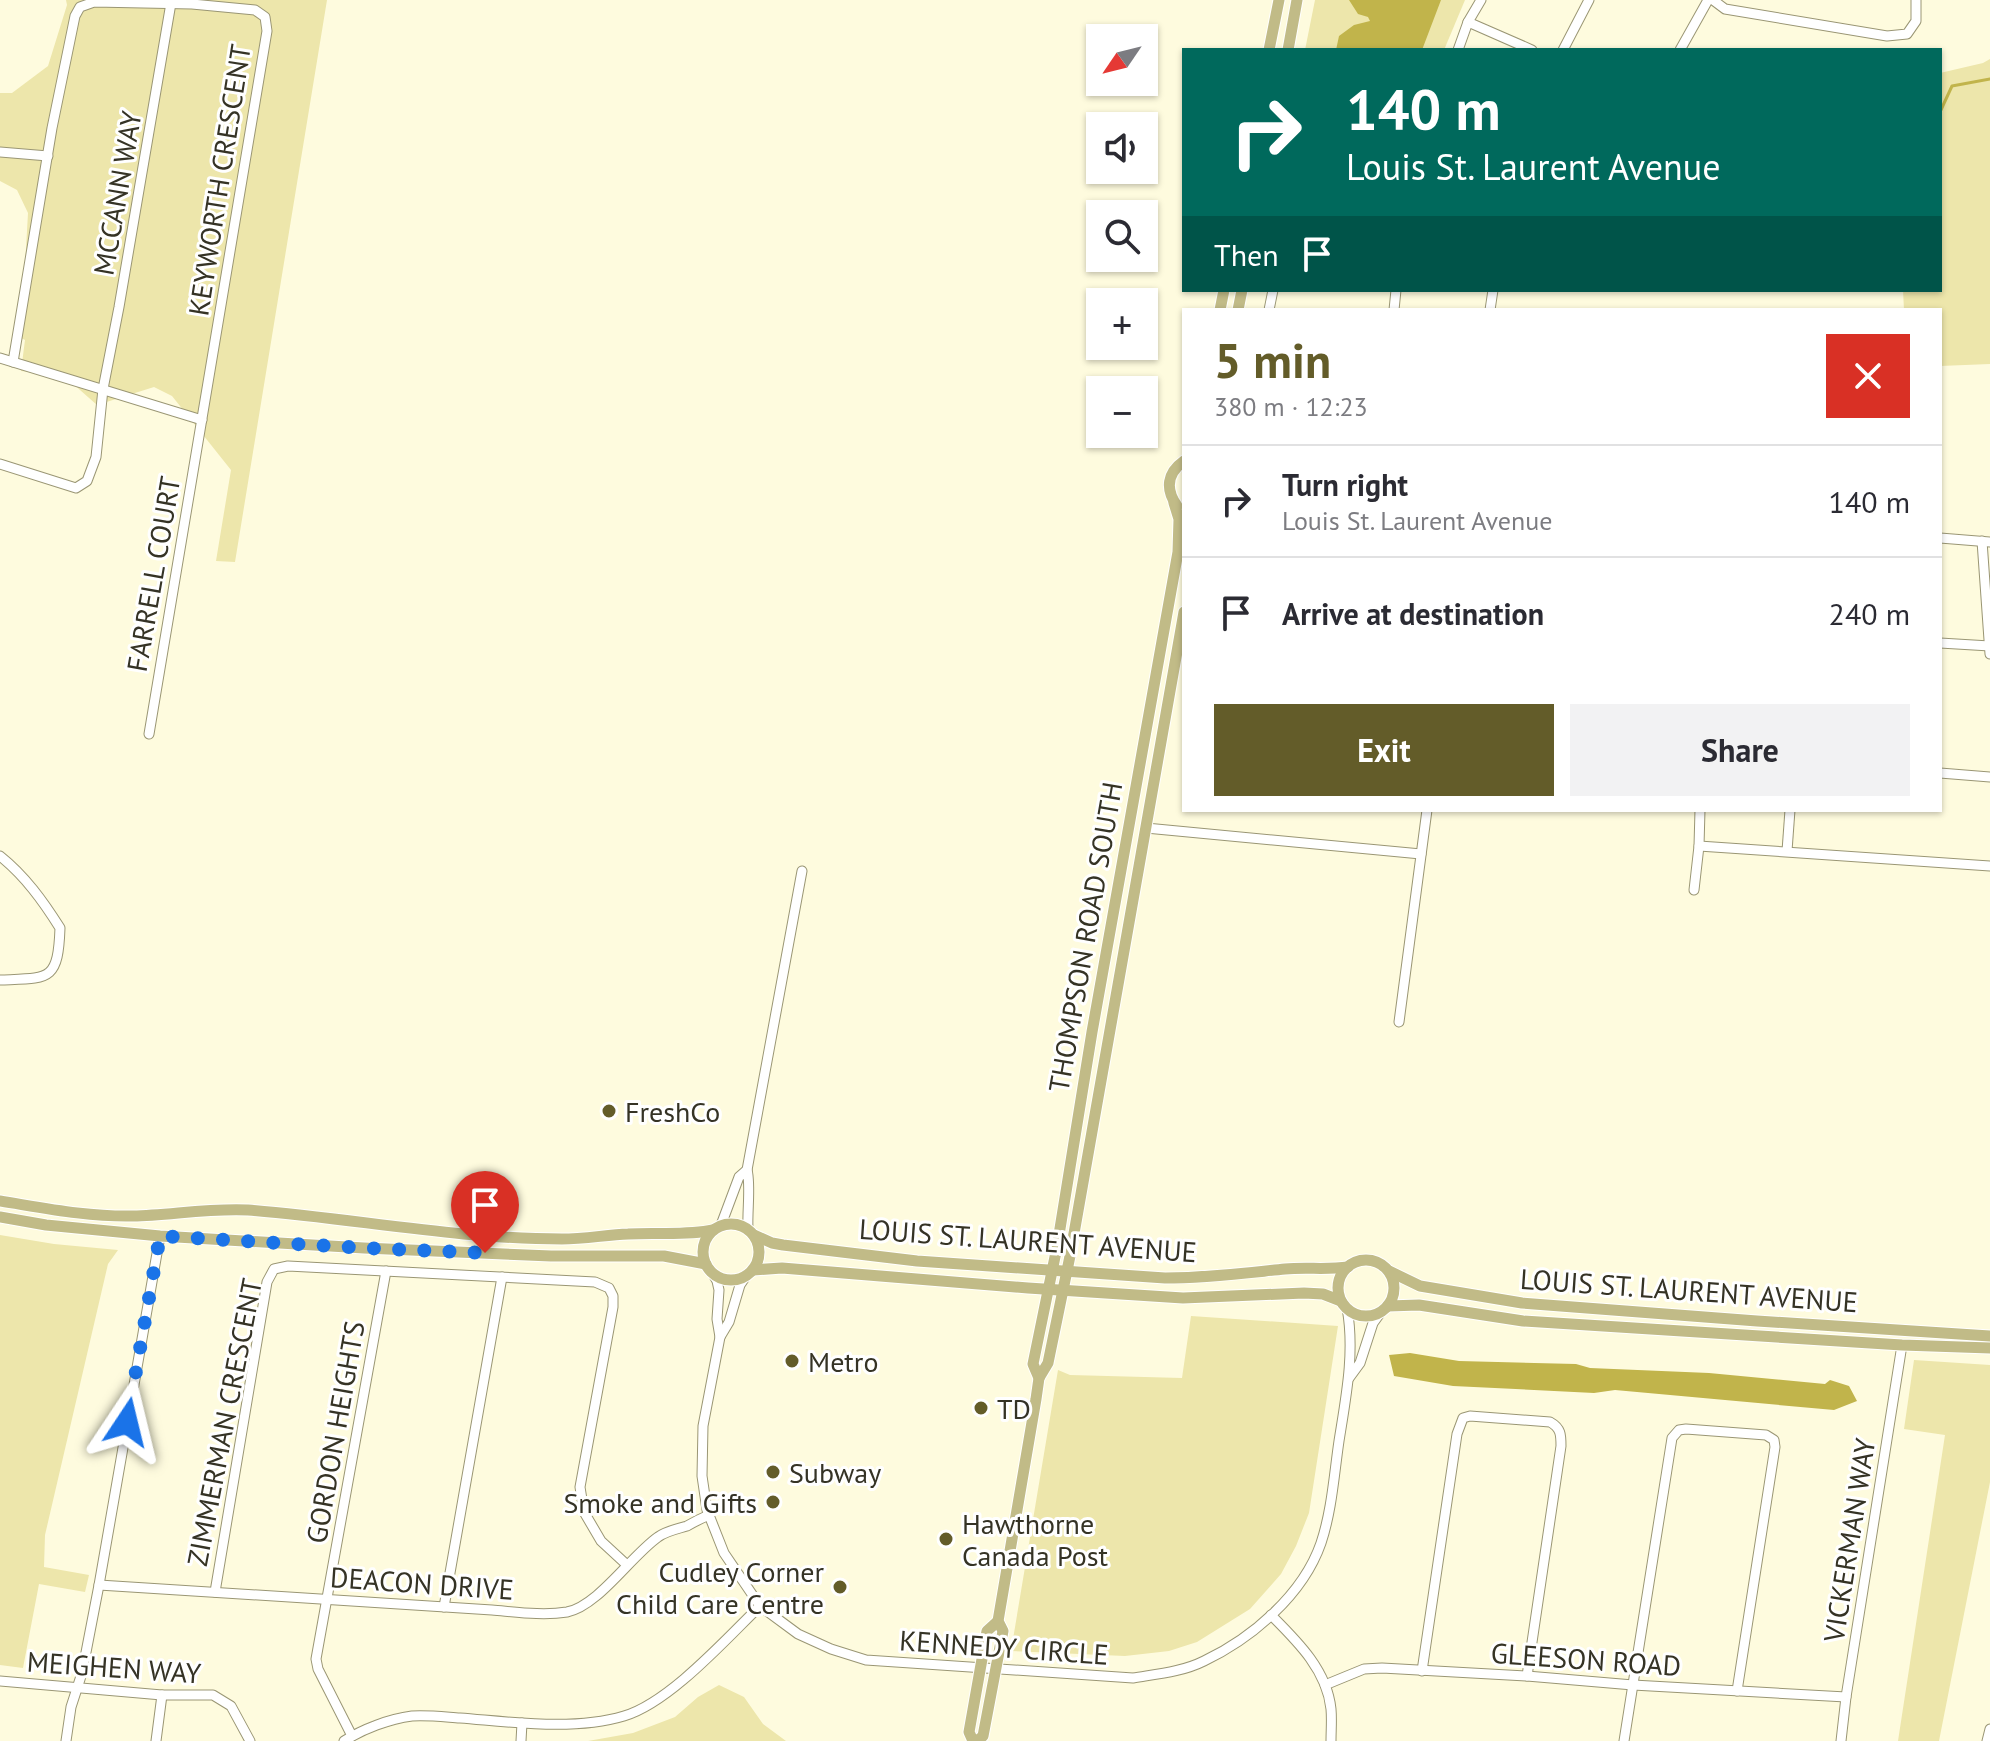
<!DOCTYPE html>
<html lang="en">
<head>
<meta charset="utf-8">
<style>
  :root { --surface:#fff; --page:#f2f2f3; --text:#2b2b33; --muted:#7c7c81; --line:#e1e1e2; --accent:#635c29 }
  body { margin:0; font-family:"PT Sans",sans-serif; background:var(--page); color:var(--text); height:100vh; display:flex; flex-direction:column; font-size:30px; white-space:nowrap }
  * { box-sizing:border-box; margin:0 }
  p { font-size:26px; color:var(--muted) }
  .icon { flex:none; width:44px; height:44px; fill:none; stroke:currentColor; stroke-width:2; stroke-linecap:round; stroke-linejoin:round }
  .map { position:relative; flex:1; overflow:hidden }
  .details { position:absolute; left:1182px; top:308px; width:760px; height:504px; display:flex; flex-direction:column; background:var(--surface); border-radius:0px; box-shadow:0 2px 6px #0004 }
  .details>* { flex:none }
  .guide { position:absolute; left:1182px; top:48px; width:760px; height:244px; border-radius:0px; box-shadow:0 2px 6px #0004; background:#00695c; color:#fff; overflow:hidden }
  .needle { width:52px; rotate:235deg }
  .buttons { position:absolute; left:1086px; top:24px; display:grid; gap:16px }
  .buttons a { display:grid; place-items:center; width:72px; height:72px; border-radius:0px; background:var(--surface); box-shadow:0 2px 6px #0004; font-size:40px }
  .pin { position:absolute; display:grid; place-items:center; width:68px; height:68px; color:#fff; margin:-82px -34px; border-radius:50% 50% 50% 0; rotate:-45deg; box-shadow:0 0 8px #0007 }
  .pin .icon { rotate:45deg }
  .me { position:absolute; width:88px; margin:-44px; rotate:10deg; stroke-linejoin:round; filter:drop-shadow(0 0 6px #0008) }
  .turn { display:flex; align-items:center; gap:28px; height:168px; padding:0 32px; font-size:36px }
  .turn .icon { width:104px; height:104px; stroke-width:2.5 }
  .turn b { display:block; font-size:56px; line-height:68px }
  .then { display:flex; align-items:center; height:76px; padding:0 32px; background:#0003; gap:16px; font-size:30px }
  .round { display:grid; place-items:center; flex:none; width:84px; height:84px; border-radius:0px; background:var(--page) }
  .overview { display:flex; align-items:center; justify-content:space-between; height:136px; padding:0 32px }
  h1 { font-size:48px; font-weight:700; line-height:60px; color:var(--accent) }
  .primary-button { display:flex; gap:16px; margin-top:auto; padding:16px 32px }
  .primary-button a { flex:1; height:92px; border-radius:0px; background:var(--accent); color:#fff; font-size:32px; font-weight:700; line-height:92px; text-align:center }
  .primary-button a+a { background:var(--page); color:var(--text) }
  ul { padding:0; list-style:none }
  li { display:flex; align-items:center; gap:24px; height:112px; padding:0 32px; border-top:2px solid var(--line) }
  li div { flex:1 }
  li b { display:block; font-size:30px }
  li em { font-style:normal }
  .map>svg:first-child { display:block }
</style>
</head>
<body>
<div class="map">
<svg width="1990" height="1741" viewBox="0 0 1990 1741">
  <rect width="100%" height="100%" fill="#fefbde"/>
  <g fill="#ede6ab">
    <path d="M 66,0 L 327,0 L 235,562 L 216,561 L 231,470 L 172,396 L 154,387 L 97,405 L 63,375 L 21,371 L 25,340 L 21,338 L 28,213 L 17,190 L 0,181 L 0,93 L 12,93 L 48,66 L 67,5 Z"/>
    <path d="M 1315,0 L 1465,0 L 1444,50 L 1305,50 Z"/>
    <path d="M 1990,59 L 1990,364 L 1940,366 L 1940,310 L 1904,310 L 1903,290 L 1940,290 L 1940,73 L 1983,63 Z"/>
    <path d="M 0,1235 L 54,1244 L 118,1250 L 108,1264 L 45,1535 L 44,1567 L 89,1575 L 85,1592 L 39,1584 L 23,1668 L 0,1665 Z"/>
    <path d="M 1191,1316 L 1338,1326 L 1309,1513 L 1296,1546 L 1281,1574 L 1250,1609 L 1197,1642 L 1169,1651 L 1125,1656 L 1011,1651 L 1058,1370 L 1070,1375 L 1182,1378 Z"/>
    <path d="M 1914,1360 L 1990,1365 L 1990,1482 L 1939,1741 L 1898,1741 L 1945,1435 L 1904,1429 Z"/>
    <path d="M 719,1685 L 744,1697 L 763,1724 L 786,1741 L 588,1741 L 633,1733 L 675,1717 L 698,1697 Z"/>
  </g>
  <g fill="#c1b44b">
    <path d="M 1349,0 L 1441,0 L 1422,50 L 1336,50 L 1339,36 L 1354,25 L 1370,21 L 1368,17 L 1358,14 Z"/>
    <path d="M 1410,1353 L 1459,1361 L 1576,1364 L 1590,1368 L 1709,1373 L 1825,1384 L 1830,1380 L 1849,1386 L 1857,1401 L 1834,1410 L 1615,1390 L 1594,1393 L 1453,1386 L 1394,1376 L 1389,1355 Z"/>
  </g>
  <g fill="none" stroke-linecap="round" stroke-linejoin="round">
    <path stroke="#c1b44b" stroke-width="3" d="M 1940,112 L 1952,86 L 1990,79"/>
    <g stroke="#9a9674" stroke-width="11">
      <g id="minor">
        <path d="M 1713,0 L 1725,9 L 1887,36 L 1907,34 L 1916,21 L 1916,0"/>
        <path d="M 1468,22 L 1532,50"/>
        <path d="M 1458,50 L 1468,22 L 1481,0"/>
        <path d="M 1563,50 L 1589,0"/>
        <path d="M 1680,50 L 1708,0"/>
        <path d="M 0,152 L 48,156"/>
        <path d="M 1269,310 L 1273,290"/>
        <path d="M 1394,310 L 1396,290"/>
        <path d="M 1490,310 L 1493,290"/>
        <path d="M 0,358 L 202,420"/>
        <path d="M 13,362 L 52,128 L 75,16 L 80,7 L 94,2 L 192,4 L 255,10 L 265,17 L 267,31 L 149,734"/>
        <path d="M 0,464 L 76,488 L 87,481 L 96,457 L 103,389 L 119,307 L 171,3"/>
        <path d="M 1940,538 L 1990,542"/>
        <path d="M 1982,541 L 1990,654"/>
        <path d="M 1940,643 L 1990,646"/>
        <path d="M 1940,773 L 1990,777"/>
        <path d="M 1146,828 L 1421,854"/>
        <path d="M 1699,846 L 1990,866"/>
        <path d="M 1787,851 L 1790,810"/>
        <path d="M 0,856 C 25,876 43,901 60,928 C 58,982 49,978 0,980"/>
        <path d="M 1694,890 L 1699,846 L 1700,810"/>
        <path d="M 1399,1022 L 1427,810"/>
        <path d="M 747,1170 L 802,871"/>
        <path d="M 721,1225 L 739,1177 L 747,1170 C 751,1185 747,1211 748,1229"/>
        <path d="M 712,1272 L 717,1281 L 719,1290 L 717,1319 L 720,1337 L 703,1426 L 702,1476 L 707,1510 L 724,1553 L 760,1606 L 798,1634 L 831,1649 L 866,1660 L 1133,1678 C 1157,1674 1182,1672 1204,1661 C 1252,1638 1303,1595 1321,1543 C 1332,1510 1334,1475 1339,1441 C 1346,1397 1355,1352 1347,1308"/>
        <path d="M 720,1337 L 729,1322 L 740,1285 L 746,1276"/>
        <path d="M 1349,1378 L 1360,1363 L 1373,1323 L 1381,1312"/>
        <path d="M 99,1585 L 492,1610 C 516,1612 543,1616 567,1612 C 598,1606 631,1556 658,1537 C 666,1531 677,1529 687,1526 C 694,1522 702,1518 709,1515"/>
        <path d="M 215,1592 L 267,1282 L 274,1269 L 288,1266 L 595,1282 L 609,1288 L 613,1296 L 613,1307 L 580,1487 L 584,1512 L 601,1541 L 627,1565"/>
        <path d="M 444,1607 L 502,1277"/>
        <path d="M 1271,1615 C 1297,1641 1327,1670 1331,1709 C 1332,1720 1331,1730 1331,1741"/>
        <path d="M 1422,1671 L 1457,1434 L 1463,1418 L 1470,1416 L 1550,1422 C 1561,1428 1561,1435 1561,1446 L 1527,1676"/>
        <path d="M 0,1681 L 162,1695 L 213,1695 L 231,1706 L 250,1741"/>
        <path d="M 1325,1685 L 1364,1669 L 1382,1668 L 1527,1676 L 1633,1685 L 1846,1697"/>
        <path d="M 352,1736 L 318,1669 L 316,1659 L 386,1271"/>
        <path d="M 66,1741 L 71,1707 L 82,1673 L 99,1585 L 160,1236"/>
        <path d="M 156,1741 L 162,1695"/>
        <path d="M 344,1741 C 363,1729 389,1719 412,1716 C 428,1715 445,1717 460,1718 C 512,1722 574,1731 624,1716 C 669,1703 726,1639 760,1606"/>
        <path d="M 521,1741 L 522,1723"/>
        <path d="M 1624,1741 L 1672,1438 L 1679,1430 L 1686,1429 L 1766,1435 L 1774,1440 L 1775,1447 L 1737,1691"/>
        <path d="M 1841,1741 L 1846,1697 L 1902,1345"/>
        <path d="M 1987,1741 L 1990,1729"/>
      </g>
    </g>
    <g stroke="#fff" stroke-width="13">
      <g id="major">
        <path d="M 1269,50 L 1279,0"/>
        <path d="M 1288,50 L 1297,0"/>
        <path d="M 1220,310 L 1224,290"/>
        <path d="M 1238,310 L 1242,290"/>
        <path d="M 1177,506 C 1165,489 1167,473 1184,461"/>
        <path d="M 0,1201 C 44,1208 88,1217 133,1216 C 171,1215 209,1208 248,1210 C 352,1218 456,1239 562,1239 C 584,1239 606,1235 628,1234 C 657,1232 685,1236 713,1230"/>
        <path d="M 0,1217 L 46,1225 L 160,1236 L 364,1248 L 551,1256 L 664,1256 L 706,1264"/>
        <circle cx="731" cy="1252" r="28"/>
        <path d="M 754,1235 L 772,1243 L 783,1245 L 917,1261 L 1165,1278 C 1206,1278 1245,1273 1285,1269 C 1306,1267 1327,1270 1348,1267"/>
        <circle cx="1366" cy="1288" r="28"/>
        <path d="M 753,1270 L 782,1268 L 1028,1288 L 1183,1298 L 1304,1293 L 1323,1294 L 1341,1301"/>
        <path d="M 1389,1271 L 1420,1286 L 1522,1303 L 1757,1321 L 1990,1336"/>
        <path d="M 1388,1306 L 1419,1305 L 1523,1321 L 1902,1345 L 1990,1348"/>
        <path d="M 1039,1378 L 1048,1363 L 1070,1256 L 1184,612"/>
        <path d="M 973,1741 L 969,1732 L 987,1631 L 998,1621"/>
        <path d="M 977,1741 L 983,1736 L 1003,1631 L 998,1621 L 1036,1399 L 1039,1378 L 1033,1364 L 1057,1247 L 1092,1032 L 1178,552 L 1179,519 L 1174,503"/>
      </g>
    </g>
    <use href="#minor" stroke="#fff" stroke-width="9"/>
    <use href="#major" stroke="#c1bb87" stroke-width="11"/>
  </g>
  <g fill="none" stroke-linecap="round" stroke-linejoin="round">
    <path stroke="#1a73e8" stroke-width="14" stroke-dasharray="0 25.2" d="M 127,1422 L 160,1236 L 364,1248 L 485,1253"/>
  </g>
  <g fill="#635c29" stroke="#fff" stroke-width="3">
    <circle cx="609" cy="1111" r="8"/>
    <circle cx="792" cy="1361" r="8"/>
    <circle cx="981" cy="1408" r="8"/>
    <circle cx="773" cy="1472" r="8"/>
    <circle cx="773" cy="1502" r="8"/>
    <circle cx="946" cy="1539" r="8"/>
    <circle cx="840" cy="1587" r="8"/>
  </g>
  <g text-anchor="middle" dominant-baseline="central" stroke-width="6" stroke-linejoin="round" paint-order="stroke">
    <g font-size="28" fill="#353325" stroke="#fff">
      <text transform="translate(219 180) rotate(-81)">KEYWORTH CRESCENT</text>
      <text transform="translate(117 193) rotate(-80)">MCCANN WAY</text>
      <text transform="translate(153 574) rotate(-80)">FARRELL COURT</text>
      <text transform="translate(1085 937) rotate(-80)">THOMPSON ROAD SOUTH</text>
      <text transform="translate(1028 1240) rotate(4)">LOUIS ST. LAURENT AVENUE</text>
      <text transform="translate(1689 1290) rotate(4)">LOUIS ST. LAURENT AVENUE</text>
      <text transform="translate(224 1422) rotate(-79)">ZIMMERMAN CRESCENT</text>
      <text transform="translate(335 1432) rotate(-80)">GORDON HEIGHTS</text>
      <text transform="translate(1849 1540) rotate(-81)">VICKERMAN WAY</text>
      <text transform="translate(422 1583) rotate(4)">DEACON DRIVE</text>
      <text transform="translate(1004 1647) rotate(4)">KENNEDY CIRCLE</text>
      <text transform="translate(1586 1659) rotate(4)">GLEESON ROAD</text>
      <text transform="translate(114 1667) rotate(4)">MEIGHEN WAY</text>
    </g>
    <g font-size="28" fill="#353325" stroke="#fff" text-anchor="start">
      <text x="625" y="1111">FreshCo</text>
      <text x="808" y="1361">Metro</text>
      <text x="997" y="1408">TD</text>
      <text x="789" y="1472">Subway</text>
      <text x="757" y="1502" text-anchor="end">Smoke and Gifts</text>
      <text x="962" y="1523">Hawthorne<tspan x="962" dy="32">Canada Post</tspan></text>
      <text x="824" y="1571" text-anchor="end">Cudley Corner<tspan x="824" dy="32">Child Care Centre</tspan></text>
    </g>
  </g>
</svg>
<div class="buttons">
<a><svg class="needle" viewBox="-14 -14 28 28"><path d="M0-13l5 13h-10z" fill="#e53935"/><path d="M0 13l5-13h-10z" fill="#7c7c81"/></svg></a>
<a><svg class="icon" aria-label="sound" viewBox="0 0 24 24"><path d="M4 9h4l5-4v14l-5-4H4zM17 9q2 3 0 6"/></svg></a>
<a><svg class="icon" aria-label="search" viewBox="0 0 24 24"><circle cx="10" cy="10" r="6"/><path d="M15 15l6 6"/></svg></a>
<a>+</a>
<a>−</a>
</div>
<div class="pin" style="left:485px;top:1253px;background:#d93025"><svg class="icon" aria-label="arrive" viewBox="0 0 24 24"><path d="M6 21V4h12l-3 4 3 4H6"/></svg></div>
<svg class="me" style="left:127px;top:1422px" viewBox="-20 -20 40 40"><path d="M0-17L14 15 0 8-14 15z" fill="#1a73e8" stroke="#fff" stroke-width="4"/></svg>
<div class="guide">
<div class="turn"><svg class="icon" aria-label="right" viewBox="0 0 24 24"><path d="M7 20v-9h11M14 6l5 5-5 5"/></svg><div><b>140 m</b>Louis St. Laurent Avenue</div></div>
<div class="then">Then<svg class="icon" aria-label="arrive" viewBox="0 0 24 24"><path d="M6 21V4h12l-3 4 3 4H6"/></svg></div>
</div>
<section class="details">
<div class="overview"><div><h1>5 min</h1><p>380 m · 12:23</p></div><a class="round" style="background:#d93025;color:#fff"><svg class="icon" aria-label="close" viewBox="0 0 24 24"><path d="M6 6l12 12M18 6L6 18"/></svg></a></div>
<ul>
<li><svg class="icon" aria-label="right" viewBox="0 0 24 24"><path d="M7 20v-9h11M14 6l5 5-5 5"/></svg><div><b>Turn right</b><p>Louis St. Laurent Avenue</p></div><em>140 m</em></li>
<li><svg class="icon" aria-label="arrive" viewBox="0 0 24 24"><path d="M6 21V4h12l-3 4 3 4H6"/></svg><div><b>Arrive at destination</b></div><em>240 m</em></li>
</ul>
<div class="primary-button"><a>Exit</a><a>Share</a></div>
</section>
</div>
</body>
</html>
